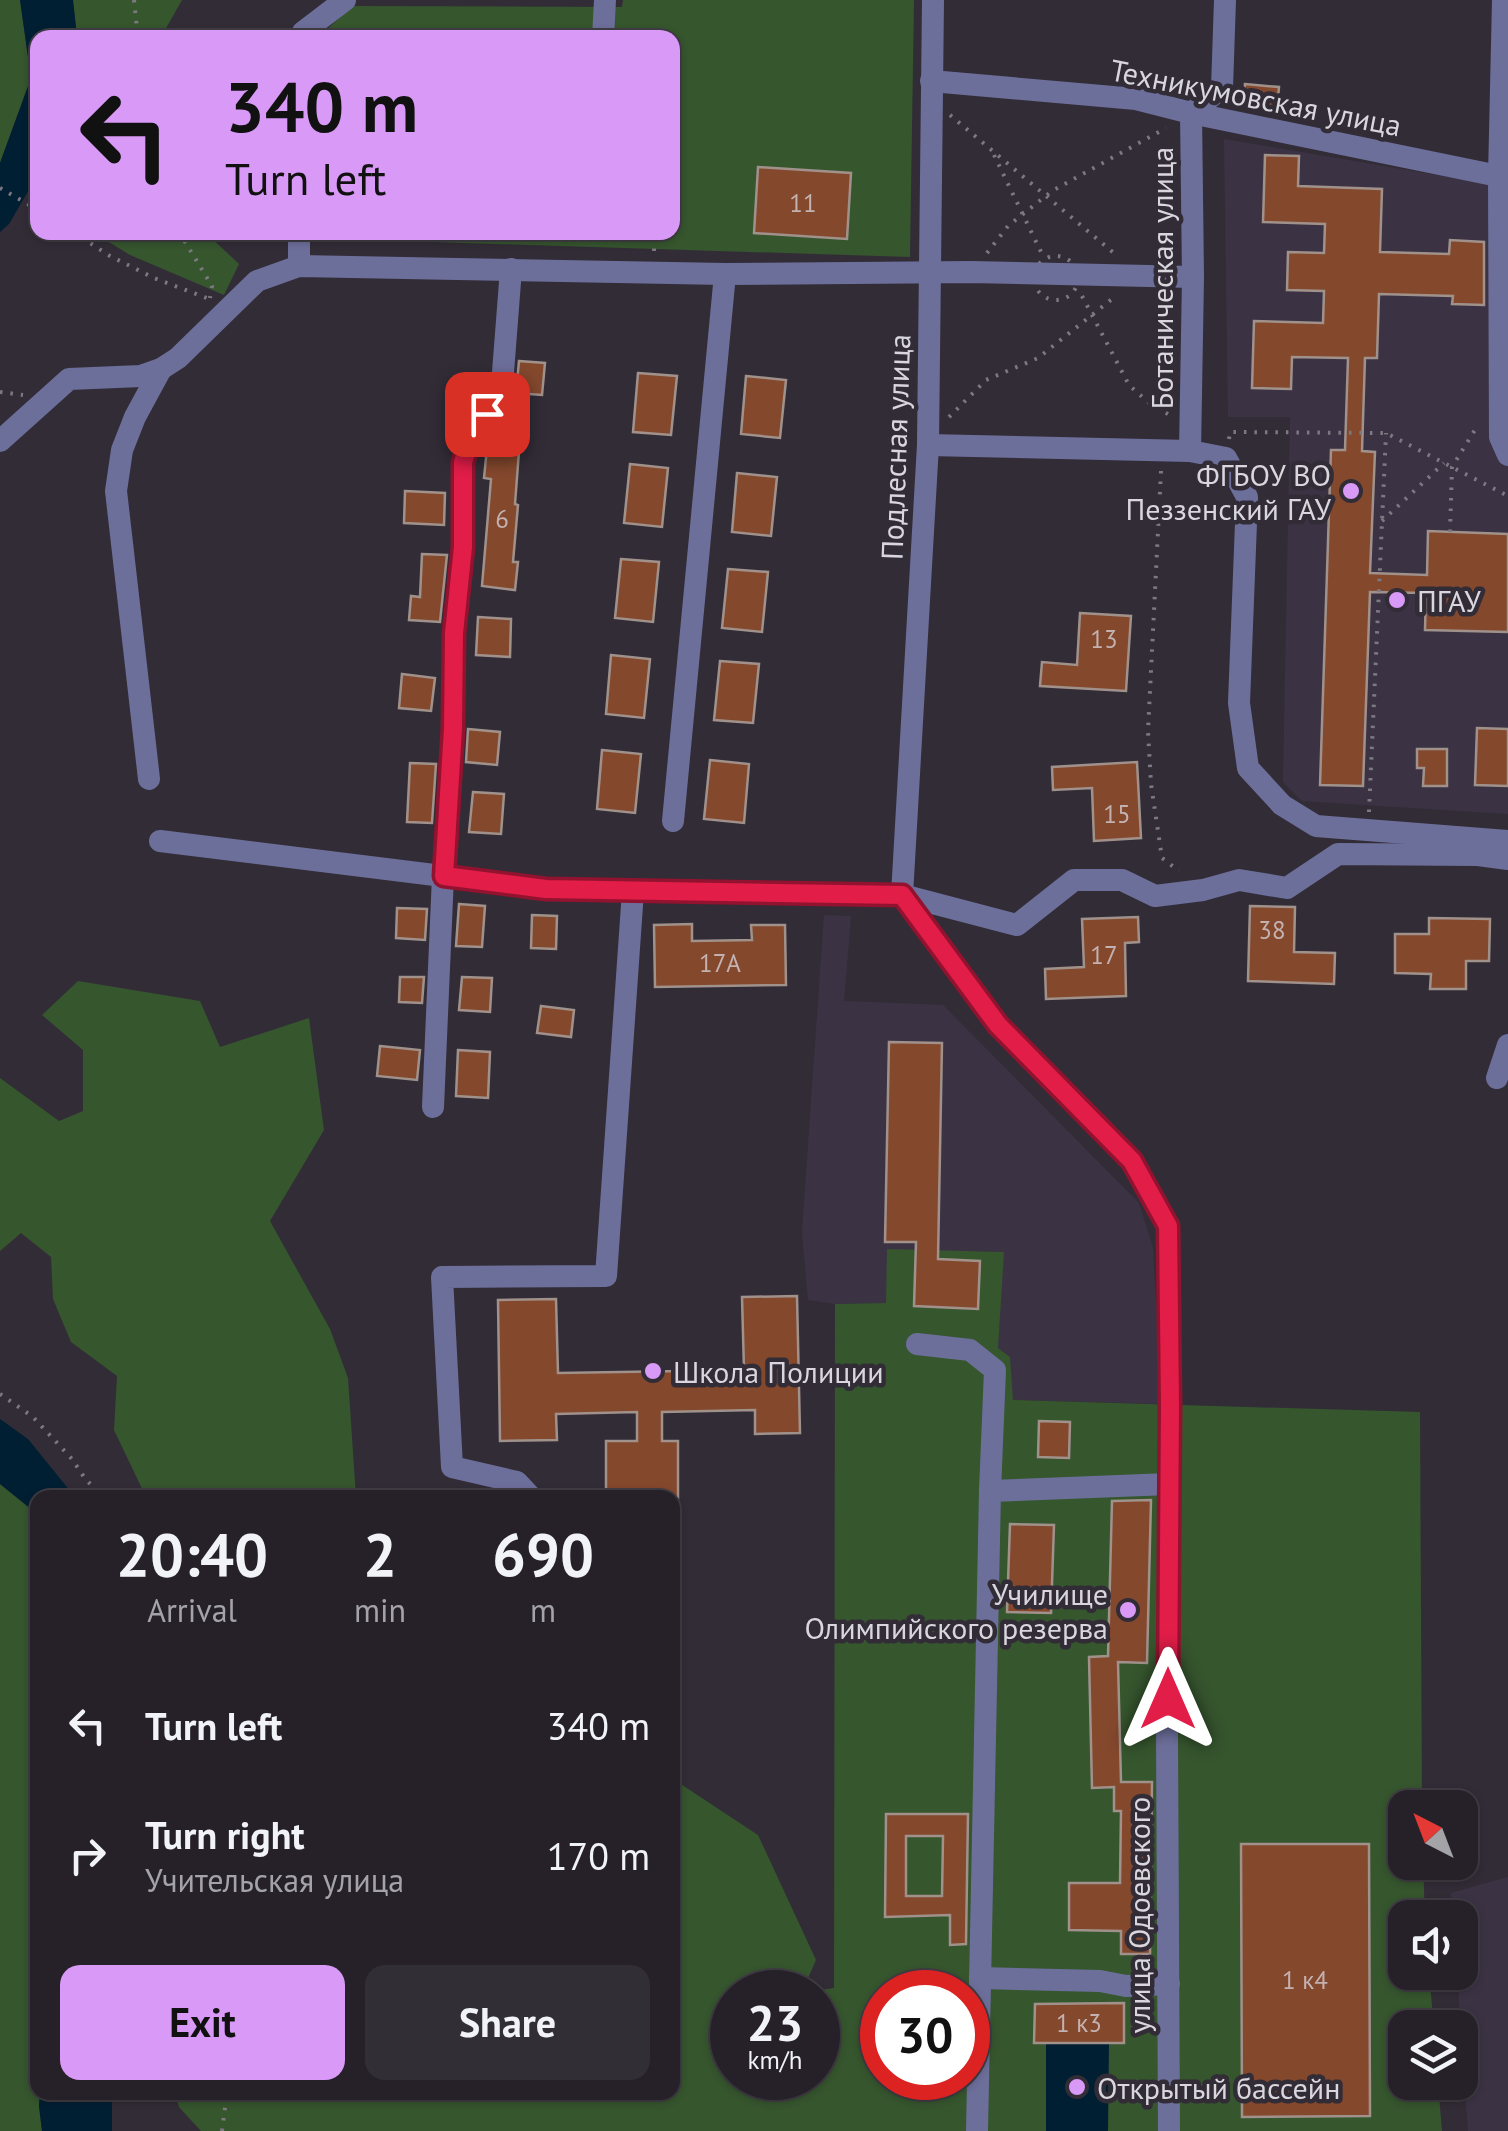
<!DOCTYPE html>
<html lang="en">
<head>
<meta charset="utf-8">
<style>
  :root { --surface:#262129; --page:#322e35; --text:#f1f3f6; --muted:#a4a3a8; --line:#423e46; --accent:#d99af7 }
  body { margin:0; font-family:"PT Sans",sans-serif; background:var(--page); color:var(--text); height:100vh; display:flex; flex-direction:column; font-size:38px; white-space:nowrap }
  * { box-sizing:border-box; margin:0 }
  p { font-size:32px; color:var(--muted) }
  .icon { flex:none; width:55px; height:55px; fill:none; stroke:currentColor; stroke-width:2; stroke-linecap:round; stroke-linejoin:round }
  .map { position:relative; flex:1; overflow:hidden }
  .drawer { position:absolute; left:30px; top:1490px; width:650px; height:610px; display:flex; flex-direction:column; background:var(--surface); border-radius:20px; box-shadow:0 2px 8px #0004,0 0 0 2px var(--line) }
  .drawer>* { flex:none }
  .hud { position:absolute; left:30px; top:30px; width:650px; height:210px; border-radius:20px; box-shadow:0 2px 8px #0004,0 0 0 2px var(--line); background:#d99af7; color:#111; overflow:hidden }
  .needle { width:65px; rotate:318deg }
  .tools { position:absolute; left:1388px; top:1790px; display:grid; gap:20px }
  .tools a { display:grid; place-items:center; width:90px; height:90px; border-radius:20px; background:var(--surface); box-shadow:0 2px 8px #0004,0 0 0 2px var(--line); font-size:50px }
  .speed { position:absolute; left:710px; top:1970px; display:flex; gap:20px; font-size:50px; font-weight:700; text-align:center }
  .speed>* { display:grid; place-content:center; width:130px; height:130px; border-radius:50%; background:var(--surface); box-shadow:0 2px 8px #0004,0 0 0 2px var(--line); line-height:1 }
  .speed small { font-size:25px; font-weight:400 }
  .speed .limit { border:15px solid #d22; background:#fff; color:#111 }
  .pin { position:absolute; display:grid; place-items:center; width:85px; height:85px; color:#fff; margin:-42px; border-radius:20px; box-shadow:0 5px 15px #0006 }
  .me { position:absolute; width:110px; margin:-55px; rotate:0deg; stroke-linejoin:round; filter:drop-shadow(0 0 8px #0008) }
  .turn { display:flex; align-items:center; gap:35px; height:210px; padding:0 30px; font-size:45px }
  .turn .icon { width:130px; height:130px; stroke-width:2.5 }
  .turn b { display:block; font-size:70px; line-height:85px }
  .eta { display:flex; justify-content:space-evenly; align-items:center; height:170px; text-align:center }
  .eta b { font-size:60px; font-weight:600; line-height:70px }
  .button { display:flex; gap:20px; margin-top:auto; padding:20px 30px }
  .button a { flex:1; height:115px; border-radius:20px; background:var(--accent); color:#111; font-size:40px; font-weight:600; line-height:115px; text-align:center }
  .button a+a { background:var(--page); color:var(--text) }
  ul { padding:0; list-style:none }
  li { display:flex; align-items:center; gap:30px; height:130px; padding:0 30px }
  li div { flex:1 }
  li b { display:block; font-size:38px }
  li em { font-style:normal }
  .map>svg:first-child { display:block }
</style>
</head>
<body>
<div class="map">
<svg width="1508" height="2131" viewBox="0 0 1508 2131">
  <rect width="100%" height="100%" fill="#322c37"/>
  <g fill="#3b3344">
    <path d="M 1224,139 L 1508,187 L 1508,814 L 1302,801 L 1283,782 L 1290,417 L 1228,417 Z"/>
    <path d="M 824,915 L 851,916 L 844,1001 L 943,1005 L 1139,1203 L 1153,1248 L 1162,1404 L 1012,1400 L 1010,1357 L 998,1348 L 1003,1252 L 887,1250 L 887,1303 L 836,1304 L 808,1300 L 802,1232 Z"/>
    <path d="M 1508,1877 L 1508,2131 L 1468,2131 L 1457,1973 L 1460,1972 L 1460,1918 L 1453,1917 L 1451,1893 Z"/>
  </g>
  <g fill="#36562e" fill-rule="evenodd">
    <path d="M 0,0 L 20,0 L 31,78 L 0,163 Z"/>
    <path d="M 73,0 L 182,0 L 161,37 L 77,38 Z"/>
    <path d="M 623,0 L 914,0 L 910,257 L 307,238 L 307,232 L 672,232 L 672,38 L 319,37 L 352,6 L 622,7 Z"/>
    <path d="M 94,233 L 206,233 L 239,264 L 224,295 L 130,255 Z"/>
    <path d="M 78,981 L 200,1001 L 220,1047 L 309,1018 L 324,1130 L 270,1221 L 330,1329 L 348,1378 L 356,1497 L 146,1497 L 114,1430 L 117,1376 L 71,1342 L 53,1299 L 51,1257 L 21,1233 L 0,1251 L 0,1078 L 59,1121 L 83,1111 L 83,1050 L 42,1015 Z"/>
    <path d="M 887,1249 L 1004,1252 L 998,1348 L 1010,1357 L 1013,1400 L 1420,1412 L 1422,1807 L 1405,1808 L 1405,1862 L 1423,1863 L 1425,1917 L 1405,1918 L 1405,1972 L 1429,1973 L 1434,2027 L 1405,2028 L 1405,2082 L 1438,2083 L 1442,2131 L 201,2131 L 179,2107 L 175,2093 L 672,2092 L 673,1779 L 758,1835 L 816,1960 L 802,1992 L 732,1992 L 732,2078 L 818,2078 L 818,1992 L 806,1992 L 834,1988 L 835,1304 L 886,1303 ZM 882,1992 L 968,1992 L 968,2078 L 882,2078 Z"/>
    <path d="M 0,1484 L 33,1510 L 37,1523 L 38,2092 L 40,2093 L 39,2106 L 42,2131 L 0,2131 Z"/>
  </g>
  <g fill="#001f33">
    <path d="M 20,0 L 73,0 L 77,37 L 38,38 L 37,176 L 9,224 L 0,232 L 0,163 L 31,78 Z"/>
    <path d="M 0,1419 L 28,1439 L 75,1497 L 38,1498 L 37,1523 L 32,1510 L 0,1484 Z"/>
    <path d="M 1046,2043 L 1109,2043 L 1108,2131 L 1046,2131 Z"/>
    <path d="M 40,2093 L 112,2093 L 112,2131 L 42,2131 L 39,2106 Z"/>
  </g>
  <g fill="#84482d" stroke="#a0918b" stroke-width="2.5" fill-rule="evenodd">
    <path d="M 1245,84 L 1279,87 L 1277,109 L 1243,105 Z"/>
    <path d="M 1265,155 L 1299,156 L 1298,186 L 1382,189 L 1380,252 L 1449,254 L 1450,240 L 1484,242 L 1484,305 L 1452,304 L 1453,296 L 1379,294 L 1377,358 L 1365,358 L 1362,451 L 1375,452 L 1370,573 L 1427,575 L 1428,531 L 1508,534 L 1508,632 L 1425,630 L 1426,593 L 1370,592 L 1363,786 L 1320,785 L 1331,450 L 1345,450 L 1348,358 L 1292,357 L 1291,389 L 1252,388 L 1254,321 L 1323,323 L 1324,291 L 1287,290 L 1288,252 L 1324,253 L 1325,224 L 1263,222 Z"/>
    <path d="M 758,167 L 851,173 L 847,239 L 754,233 Z"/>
    <path d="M 519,361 L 545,363 L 542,395 L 516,393 Z"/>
    <path d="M 638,373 L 677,376 L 671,435 L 633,432 Z"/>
    <path d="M 746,376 L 786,380 L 780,438 L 741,434 Z"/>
    <path d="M 487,448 L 519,451 L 515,504 L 518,505 L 513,562 L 518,562 L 515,590 L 482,586 L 491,479 L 484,478 Z"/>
    <path d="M 630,464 L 668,468 L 662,527 L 624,523 Z"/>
    <path d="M 737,473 L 777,477 L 771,536 L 732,532 Z"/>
    <path d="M 405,491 L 445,493 L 444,525 L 404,523 Z"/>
    <path d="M 422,554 L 447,555 L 440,622 L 409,620 L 411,596 L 420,597 Z"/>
    <path d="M 621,559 L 659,562 L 653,622 L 615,618 Z"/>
    <path d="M 728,569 L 768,572 L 762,632 L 722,628 Z"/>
    <path d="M 1080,613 L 1131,616 L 1126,691 L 1040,686 L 1042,662 L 1077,665 Z"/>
    <path d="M 478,617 L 511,619 L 510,657 L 476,655 Z"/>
    <path d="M 611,655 L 650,659 L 644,718 L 606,714 Z"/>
    <path d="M 720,661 L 759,664 L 753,723 L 714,720 Z"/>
    <path d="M 402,674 L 435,678 L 431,711 L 399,708 Z"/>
    <path d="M 1477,728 L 1508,729 L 1508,786 L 1475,785 Z"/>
    <path d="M 468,729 L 500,732 L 497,765 L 466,762 Z"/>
    <path d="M 1417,749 L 1447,749 L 1447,786 L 1423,786 L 1424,768 L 1417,768 Z"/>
    <path d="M 602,750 L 641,754 L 635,813 L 597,809 Z"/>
    <path d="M 710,760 L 749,764 L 744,823 L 704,819 Z"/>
    <path d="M 1137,762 L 1141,838 L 1094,841 L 1092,788 L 1053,790 L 1052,767 Z"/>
    <path d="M 410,763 L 436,764 L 432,823 L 407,822 Z"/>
    <path d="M 473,792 L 504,794 L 501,834 L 469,832 Z"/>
    <path d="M 459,904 L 485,906 L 482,947 L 456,946 Z"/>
    <path d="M 1250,906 L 1295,907 L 1294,952 L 1335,953 L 1334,984 L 1248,981 Z"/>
    <path d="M 397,908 L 427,909 L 425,940 L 396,938 Z"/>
    <path d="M 532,915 L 557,916 L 556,949 L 531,948 Z"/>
    <path d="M 1138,917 L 1139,942 L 1125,943 L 1126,996 L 1046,999 L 1045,969 L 1084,967 L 1082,919 Z"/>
    <path d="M 1429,918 L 1490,919 L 1489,961 L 1466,961 L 1466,989 L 1430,989 L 1431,974 L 1395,973 L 1395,934 L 1429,934 Z"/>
    <path d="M 692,924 L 692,941 L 752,940 L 751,925 L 785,925 L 786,985 L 655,987 L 654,925 Z"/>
    <path d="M 400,977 L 424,977 L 422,1003 L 399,1002 Z"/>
    <path d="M 462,977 L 492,978 L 490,1012 L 459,1010 Z"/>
    <path d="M 541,1006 L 574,1010 L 571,1037 L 537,1033 Z"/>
    <path d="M 889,1042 L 942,1043 L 938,1259 L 980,1261 L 978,1309 L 914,1306 L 916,1242 L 885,1242 Z"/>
    <path d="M 380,1046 L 420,1050 L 417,1080 L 377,1076 Z"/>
    <path d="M 458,1050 L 490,1052 L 488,1098 L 456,1096 Z"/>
    <path d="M 797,1296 L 800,1433 L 755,1434 L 755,1410 L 662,1412 L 662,1441 L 678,1441 L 678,1498 L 606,1498 L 606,1441 L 637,1441 L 637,1412 L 556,1414 L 557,1440 L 500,1441 L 498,1300 L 556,1299 L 558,1373 L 744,1370 L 742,1297 Z"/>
    <path d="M 1039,1421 L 1070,1422 L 1069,1458 L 1038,1457 Z"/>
    <path d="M 1151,1500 L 1147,1663 L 1118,1662 L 1121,1782 L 1152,1782 L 1150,1954 L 1121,1954 L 1121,1931 L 1069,1930 L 1069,1883 L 1120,1883 L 1121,1811 L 1114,1811 L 1114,1787 L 1092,1788 L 1089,1657 L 1108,1656 L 1112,1501 Z"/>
    <path d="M 1010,1524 L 1054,1525 L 1051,1613 L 1007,1612 Z"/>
    <path d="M 886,1814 L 968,1814 L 966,1944 L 950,1945 L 950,1915 L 885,1917 ZM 906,1836 L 943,1836 L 942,1896 L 906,1896 Z"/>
    <path d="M 1241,1844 L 1369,1844 L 1370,2116 L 1242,2117 Z"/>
    <path d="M 1124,2003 L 1124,2043 L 1034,2043 L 1035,2004 Z"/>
  </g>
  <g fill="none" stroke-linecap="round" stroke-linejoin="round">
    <g stroke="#7d7982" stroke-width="4" stroke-dasharray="2.5 8" stroke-linecap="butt">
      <path d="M 134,0 L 138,38"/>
      <path d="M 950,115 L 1115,254"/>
      <path d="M 994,155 L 1042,254"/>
      <path d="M 0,188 L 38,210"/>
      <path d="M 73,232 L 110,256 L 154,278 L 212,300"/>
      <path d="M 179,232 L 212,286 L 210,298"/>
      <path d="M 654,251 L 655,232"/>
      <path d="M 987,253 L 1008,226 L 1052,191 L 1166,128"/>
      <circle cx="1056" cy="278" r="22"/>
      <path d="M 1082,296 L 1129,385 L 1149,403 L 1173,417"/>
      <path d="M 0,392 L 23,395"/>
      <path d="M 949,417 L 986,380 L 1038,358 L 1117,295"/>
      <path d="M 1229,439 L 1230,432 L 1386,433 L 1508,496"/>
      <path d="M 1161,471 L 1148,731 L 1151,784 L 1162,858 L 1179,871"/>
      <path d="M 1382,521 L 1444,463"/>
      <path d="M 1450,532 L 1452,467 L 1478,425"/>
      <path d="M 1369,812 L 1386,433"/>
      <path d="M 0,1394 L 33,1417 L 72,1459 L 86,1480 L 106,1498"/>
      <path d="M 222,2131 L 227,2092"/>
    </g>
    <g stroke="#6d6f9b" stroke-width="22">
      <path d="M 1503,0 L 1499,177 L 1500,437 L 1508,455"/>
      <path d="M 303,38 L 303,32 L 345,0"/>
      <path d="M 603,38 L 605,0"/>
      <path d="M 931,81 L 1136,99 L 1191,113 L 1508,178"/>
      <path d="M 299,266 L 299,232"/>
      <path d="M 0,441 L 69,379 L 141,376 L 161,369 L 178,358 L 257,281 L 299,266 L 725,274 L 971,272 L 1193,277"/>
      <path d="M 928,445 L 1190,451 L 1226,458 L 1247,497 L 1239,703 L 1248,768 L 1282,805 L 1316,826 L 1508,841"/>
      <path d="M 1190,451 L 1193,277 L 1191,113 L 1222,88 L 1225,0"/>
      <path d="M 149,779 L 116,491 L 122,450 L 135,417 L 161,369"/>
      <path d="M 673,821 L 725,274"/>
      <path d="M 160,841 L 547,889 L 902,895 L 1017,925 L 1074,880 L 1122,880 L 1155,896 L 1203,890 L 1239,880 L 1287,888 L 1338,854 L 1478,855 L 1508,859"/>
      <path d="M 902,895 L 998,1025 L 1132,1161 L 1169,1226 L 1170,1404 L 1167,1735 L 1169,2131"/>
      <path d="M 902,895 L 928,445 L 933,0"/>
      <path d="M 1497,1078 L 1508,1045"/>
      <path d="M 433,1107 L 443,876 L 453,728 L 454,633 L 463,547 L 463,462 L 473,431 L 501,398 L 511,269"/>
      <path d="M 917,1344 L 970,1350 L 995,1370 L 990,1491"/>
      <path d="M 532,1498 L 517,1482 L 452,1467 L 442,1277 L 606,1276 L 633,891"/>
      <path d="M 980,1978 L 1100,1981 L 1126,1986 L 1169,1984"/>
      <path d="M 977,2131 L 990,1491 L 1169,1484"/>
    </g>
  </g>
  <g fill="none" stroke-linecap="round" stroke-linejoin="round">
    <g stroke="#92132f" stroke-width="25">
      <path id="route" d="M 487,414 L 473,431 L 463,462 L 463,547 L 454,633 L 453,728 L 444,876 L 546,889 L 902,895 L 998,1025 L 1132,1161 L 1168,1226 L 1170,1404 L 1168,1699"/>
    </g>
    <use href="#route" stroke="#e11d48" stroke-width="18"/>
  </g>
  <g fill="#d99af7" stroke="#322c37" stroke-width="4">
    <circle cx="1351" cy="491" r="10"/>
    <circle cx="1397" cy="600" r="10"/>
    <circle cx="653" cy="1371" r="10"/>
    <circle cx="1128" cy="1610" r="10"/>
    <circle cx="1077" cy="2087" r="10"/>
  </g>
  <g text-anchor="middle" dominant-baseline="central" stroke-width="9" stroke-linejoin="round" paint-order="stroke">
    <g font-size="25" fill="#c4b2b1">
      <text x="803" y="203">11</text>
      <text x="502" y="519">6</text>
      <text x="1104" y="639">13</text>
      <text x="1117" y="814">15</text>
      <text x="1272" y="930">38</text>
      <text x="1104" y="955">17</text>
      <text x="720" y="963">17А</text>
      <text x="1305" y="1980">1 к4</text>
      <text x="1079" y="2023">1 к3</text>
    </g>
    <g font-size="30" fill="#d9d6dd" stroke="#322c37">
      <text transform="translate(1256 97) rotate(11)">Техникумовская улица</text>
      <text transform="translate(1161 278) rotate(-90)">Ботаническая улица</text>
      <text transform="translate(895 447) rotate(-88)">Подлесная улица</text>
      <text transform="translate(1138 1915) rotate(-90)">улица Одоевского</text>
    </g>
    <g font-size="30" fill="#d9d6dd" stroke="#322c37" text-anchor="start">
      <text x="1331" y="474" text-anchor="end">ФГБОУ ВО<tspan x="1331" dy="34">Пеззенский ГАУ</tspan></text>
      <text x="1417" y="600">ПГАУ</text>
      <text x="673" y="1371">Школа Полиции</text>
      <text x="1108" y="1593" text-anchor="end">Училище<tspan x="1108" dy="34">Олимпийского резерва</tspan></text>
      <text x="1097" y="2087">Открытый бассейн</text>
    </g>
  </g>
</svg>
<div class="tools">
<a><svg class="needle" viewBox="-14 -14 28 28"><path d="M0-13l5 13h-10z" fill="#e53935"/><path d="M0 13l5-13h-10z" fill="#a4a3a8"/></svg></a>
<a><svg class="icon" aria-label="sound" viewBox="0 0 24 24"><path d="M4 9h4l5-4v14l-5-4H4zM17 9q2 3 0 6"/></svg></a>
<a><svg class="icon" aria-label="layers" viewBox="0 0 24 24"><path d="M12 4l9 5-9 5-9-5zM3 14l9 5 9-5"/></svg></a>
</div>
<div class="speed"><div>23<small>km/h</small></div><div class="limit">30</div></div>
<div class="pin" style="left:487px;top:414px;background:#d93025"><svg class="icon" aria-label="arrive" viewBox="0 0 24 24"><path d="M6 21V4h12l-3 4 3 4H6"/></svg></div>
<svg class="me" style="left:1168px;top:1699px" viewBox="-20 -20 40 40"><path d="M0-17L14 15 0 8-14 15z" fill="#e11d48" stroke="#fff" stroke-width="4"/></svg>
<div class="hud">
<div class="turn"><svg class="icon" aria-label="left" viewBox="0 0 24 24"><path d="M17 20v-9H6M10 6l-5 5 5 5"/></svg><div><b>340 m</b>Turn left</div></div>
</div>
<section class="drawer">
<div class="eta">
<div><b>20:40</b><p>Arrival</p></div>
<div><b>2</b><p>min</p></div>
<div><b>690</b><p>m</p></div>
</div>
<ul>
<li><svg class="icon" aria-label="left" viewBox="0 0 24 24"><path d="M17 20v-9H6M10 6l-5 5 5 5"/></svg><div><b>Turn left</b></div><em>340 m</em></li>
<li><svg class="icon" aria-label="right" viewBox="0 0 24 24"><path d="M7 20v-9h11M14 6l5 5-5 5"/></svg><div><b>Turn right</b><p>Учительская улица</p></div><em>170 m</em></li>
</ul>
<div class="button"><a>Exit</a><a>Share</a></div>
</section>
</div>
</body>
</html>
